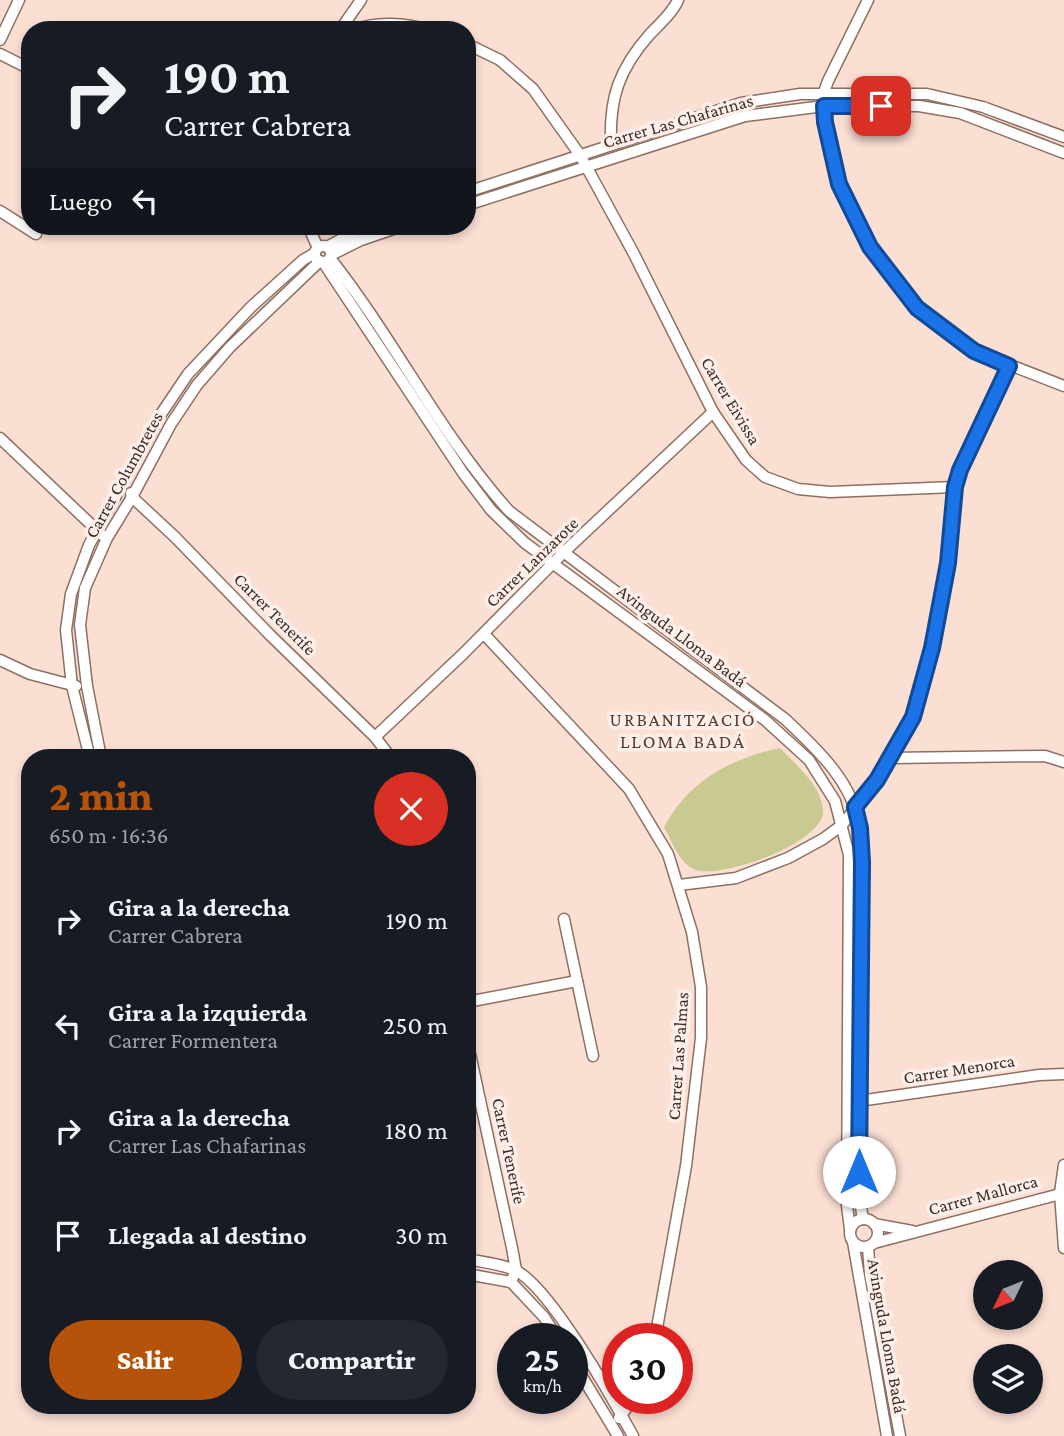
<!DOCTYPE html>
<html lang="es">
<head>
<meta charset="utf-8">
<style>
  :root { --surface:#171b24; --page:#242831; --text:#f1f3f6; --muted:#9ea1a6; --accent:#b45309 }
  body { margin:0; font-family:"Crimson Pro",serif; background:var(--page); color:var(--text); height:100vh; display:flex; flex-direction:column; font-size:26px; white-space:nowrap }
  * { box-sizing:border-box; margin:0 }
  p { font-size:23px; color:var(--muted) }
  .icon { flex:none; width:38px; height:38px; fill:none; stroke:currentColor; stroke-width:2; stroke-linecap:round; stroke-linejoin:round }
  .map { position:relative; flex:1; overflow:hidden }
  .side { position:absolute; left:21px; top:749px; width:455px; height:665px; display:flex; flex-direction:column; background:var(--surface); border-radius:28px; box-shadow:0 4px 10px #0003 }
  .side>* { flex:none }
  .hud { position:absolute; left:21px; top:21px; width:455px; height:214px; border-radius:28px; box-shadow:0 4px 10px #0003; background:#171b24; color:var(--text); overflow:hidden }
  .needle { width:46px; rotate:227deg }
  .tools { position:absolute; left:973px; top:1260px; display:grid; gap:14px }
  .tools a { display:grid; place-items:center; width:70px; height:70px; border-radius:50%; background:var(--surface); box-shadow:0 4px 10px #0003; font-size:35px }
  .speed { position:absolute; left:497px; top:1323px; display:flex; gap:14px; font-size:35px; font-weight:700; text-align:center }
  .speed>* { display:grid; place-content:center; width:91px; height:91px; border-radius:50%; background:var(--surface); box-shadow:0 4px 10px #0003; line-height:1 }
  .speed small { font-size:18px; font-weight:400 }
  .speed .limit { border:10px solid #d22; background:#fff; color:#111 }
  .pin { position:absolute; display:grid; place-items:center; width:60px; height:60px; color:#fff; margin:-30px; border-radius:14px; box-shadow:0 4px 10px #0006 }
  .me { position:absolute; width:77px; margin:-38px; rotate:0deg; stroke-linejoin:round; filter:drop-shadow(0 0 5px #0008) }
  .turn { display:flex; align-items:center; gap:24px; height:147px; padding:0 28px; font-size:32px }
  .turn .icon { width:91px; height:91px; stroke-width:2.5 }
  .turn b { display:block; font-size:49px; line-height:60px }
  .then { display:flex; align-items:center; height:66px; padding:0 28px; background:#0003; gap:14px; font-size:26px }
  .round { display:grid; place-items:center; flex:none; width:74px; height:74px; border-radius:37px; background:var(--page) }
  .headline { display:flex; align-items:center; justify-content:space-between; height:119px; padding:0 28px }
  h1 { font-size:42px; font-weight:800; line-height:52px; color:var(--accent) }
  .action { display:flex; gap:14px; margin-top:auto; padding:14px 28px }
  .action a { flex:1; height:80px; border-radius:42px; background:var(--accent); color:#fff; font-size:28px; font-weight:800; line-height:80px; text-align:center }
  .action a+a { background:var(--page); color:var(--text) }
  ul { padding:0; list-style:none }
  li { display:flex; align-items:center; gap:21px; height:105px; padding:0 28px }
  li div { flex:1 }
  li b { display:block; font-size:26px }
  li em { font-style:normal }
  .map>svg:first-child { display:block }
</style>
</head>
<body>
<div class="map">
<svg width="1064" height="1436" viewBox="0 0 1064 1436">
  <rect width="100%" height="100%" fill="#fcdfd3"/>
  <path fill="#c9c992" d="M 780,748 C 796,765 820,784 823,809 C 828,841 723,879 696,870 C 680,865 672,841 664,827 C 689,781 729,759 780,748 Z"/>
  <g fill="none" stroke-linecap="round" stroke-linejoin="round">
    <g stroke="#8e6f62" stroke-width="13">
      <g id="minor">
        <path d="M 868,0 L 828,81 L 824,92 L 825,122 L 839,184 L 870,247 L 917,308 L 974,351 L 1064,386"/>
        <path d="M 340,30 L 361,0"/>
        <path d="M 355,30 C 375,21 407,23 427,30"/>
        <path d="M 0,40 L 19,0"/>
        <path d="M 467,44 L 500,60 L 533,89 L 580,155 L 634,254 L 713,412 L 746,460 L 765,477 L 798,489 L 830,492 L 955,487"/>
        <path d="M 0,54 L 30,69"/>
        <path d="M 611,145 C 609,98 619,69 650,34 C 660,24 673,12 678,0"/>
        <path d="M 467,192 L 741,103 L 800,94 L 927,94 L 983,107 L 1064,137"/>
        <path d="M 467,205 L 745,116 L 824,106 L 919,106 L 960,113 L 1064,153"/>
        <path d="M 0,211 L 36,234"/>
        <path d="M 308,226 L 318,248"/>
        <circle cx="323" cy="254" r="8"/>
        <path d="M 327,247 L 366,226"/>
        <path d="M 331,255 L 361,240 L 402,226"/>
        <path d="M 330,258 C 394,339 440,434 509,511 L 785,719 C 817,749 854,783 860,829 C 862,840 862,851 862,862 L 859,1101 L 859,1196 L 863,1219"/>
        <path d="M 323,262 L 463,473 L 491,510 L 525,543 L 765,720 L 809,760 L 835,801 L 849,855 L 847,1206 L 850,1229"/>
        <path d="M 0,438 L 102,535"/>
        <path d="M 131,493 L 132,497 L 175,537 L 270,635 L 375,737 L 391,758"/>
        <path d="M 484,634 L 629,789 L 668,854 L 692,932 L 701,987 L 701,1038 L 686,1166 L 655,1339"/>
        <path d="M 0,660 L 30,674 L 76,686"/>
        <path d="M 375,737 L 463,654 L 564,552 L 713,412"/>
        <path d="M 90,758 L 72,686 L 66,630 L 71,594 L 89,545 L 159,417 L 188,374 L 251,307 L 303,260 L 315,253"/>
        <path d="M 101,758 L 87,686 L 80,625 L 85,588 L 107,538 L 132,497 L 171,424 L 197,385 L 230,347 L 320,261"/>
        <path d="M 890,758 L 1045,756 L 1064,762"/>
        <path d="M 679,885 L 736,878 L 788,858 L 823,839 L 842,825 L 877,780 L 913,717 L 932,648 L 948,563 L 955,487 L 960,470 L 1009,366"/>
        <path d="M 564,919 L 593,1056"/>
        <path d="M 467,1002 L 577,981"/>
        <path d="M 467,1040 L 512,1248 L 516,1270 L 511,1282"/>
        <path d="M 859,1101 L 1039,1075 L 1064,1074"/>
        <path d="M 1064,1165 L 1060,1193 L 1064,1248"/>
        <circle cx="864" cy="1233" r="14"/>
        <path d="M 874,1224 L 912,1231"/>
        <path d="M 853,1242 L 887,1436"/>
        <path d="M 874,1243 L 1064,1193"/>
        <path d="M 868,1247 L 870,1274 L 900,1436"/>
        <path d="M 467,1259 C 482,1262 501,1264 515,1270 C 550,1287 613,1399 633,1436"/>
        <path d="M 467,1274 L 511,1282"/>
        <path d="M 511,1282 L 544,1317 L 558,1339"/>
        <path d="M 572,1360 L 618,1436"/>
        <path d="M 619,1418 L 634,1398"/>
      </g>
    </g>
    <use href="#minor" stroke="#fff" stroke-width="10"/>
  </g>
  <g fill="none" stroke-linecap="round" stroke-linejoin="round">
    <g stroke="#114b97" stroke-width="18">
      <path id="route" d="M 859,1172 L 862,862 L 860,828 L 855,807 L 877,780 L 913,717 L 932,648 L 948,563 L 955,487 L 960,470 L 1009,366 L 974,351 L 917,308 L 870,247 L 839,184 L 825,122 L 824,106 L 881,106"/>
    </g>
    <use href="#route" stroke="#1a73e8" stroke-width="12"/>
  </g>
  <g text-anchor="middle" dominant-baseline="central" stroke-width="7" stroke-linejoin="round" paint-order="stroke">
    <g font-size="18" fill="#3b2d28" stroke="#feefea">
      <text transform="translate(678 121) rotate(-16)">Carrer Las Chafarinas</text>
      <text transform="translate(731 401) rotate(59)">Carrer Eivissa</text>
      <text transform="translate(124 475) rotate(-61)">Carrer Columbretes</text>
      <text transform="translate(532 562) rotate(-44)">Carrer Lanzarote</text>
      <text transform="translate(275 614) rotate(45)">Carrer Tenerife</text>
      <text transform="translate(682 636) rotate(37)">Avinguda Lloma Badá</text>
      <text transform="translate(678 1056) rotate(-86)">Carrer Las Palmas</text>
      <text transform="translate(959 1069) rotate(-9)">Carrer Menorca</text>
      <text transform="translate(509 1151) rotate(78)">Carrer Tenerife</text>
      <text transform="translate(983 1195) rotate(-15)">Carrer Mallorca</text>
      <text transform="translate(887 1336) rotate(80)">Avinguda Lloma Badá</text>
    </g>
    <g font-size="19" letter-spacing="2" fill="#573b2f" stroke="#feefea">
      <text x="683" y="719">URBANITZACIÓ<tspan x="683" dy="22">LLOMA BADÁ</tspan></text>
    </g>
  </g>
</svg>
<div class="tools">
<a><svg class="needle" viewBox="-14 -14 28 28"><path d="M0-13l5 13h-10z" fill="#e53935"/><path d="M0 13l5-13h-10z" fill="#9ea1a6"/></svg></a>
<a><svg class="icon" aria-label="layers" viewBox="0 0 24 24"><path d="M12 4l9 5-9 5-9-5zM3 14l9 5 9-5"/></svg></a>
</div>
<div class="speed"><div>25<small>km/h</small></div><div class="limit">30</div></div>
<div class="pin" style="left:881px;top:106px;background:#d93025"><svg class="icon" aria-label="arrive" viewBox="0 0 24 24"><path d="M6 21V4h12l-3 4 3 4H6"/></svg></div>
<svg class="me" style="left:859px;top:1172px" viewBox="-20 -20 40 40"><circle r="19" fill="#fff"/><path d="M0-13L10 11 0 6-10 11z" fill="#1a73e8"/></svg>
<div class="hud">
<div class="turn"><svg class="icon" aria-label="right" viewBox="0 0 24 24"><path d="M7 20v-9h11M14 6l5 5-5 5"/></svg><div><b>190 m</b>Carrer Cabrera</div></div>
<div class="then">Luego<svg class="icon" aria-label="left" viewBox="0 0 24 24"><path d="M17 20v-9H6M10 6l-5 5 5 5"/></svg></div>
</div>
<section class="side">
<div class="headline"><div><h1>2 min</h1><p>650 m · 16:36</p></div><a class="round" style="background:#d93025;color:#fff"><svg class="icon" aria-label="close" viewBox="0 0 24 24"><path d="M6 6l12 12M18 6L6 18"/></svg></a></div>
<ul>
<li><svg class="icon" aria-label="right" viewBox="0 0 24 24"><path d="M7 20v-9h11M14 6l5 5-5 5"/></svg><div><b>Gira a la derecha</b><p>Carrer Cabrera</p></div><em>190 m</em></li>
<li><svg class="icon" aria-label="left" viewBox="0 0 24 24"><path d="M17 20v-9H6M10 6l-5 5 5 5"/></svg><div><b>Gira a la izquierda</b><p>Carrer Formentera</p></div><em>250 m</em></li>
<li><svg class="icon" aria-label="right" viewBox="0 0 24 24"><path d="M7 20v-9h11M14 6l5 5-5 5"/></svg><div><b>Gira a la derecha</b><p>Carrer Las Chafarinas</p></div><em>180 m</em></li>
<li><svg class="icon" aria-label="arrive" viewBox="0 0 24 24"><path d="M6 21V4h12l-3 4 3 4H6"/></svg><div><b>Llegada al destino</b></div><em>30 m</em></li>
</ul>
<div class="action"><a>Salir</a><a>Compartir</a></div>
</section>
</div>
</body>
</html>
